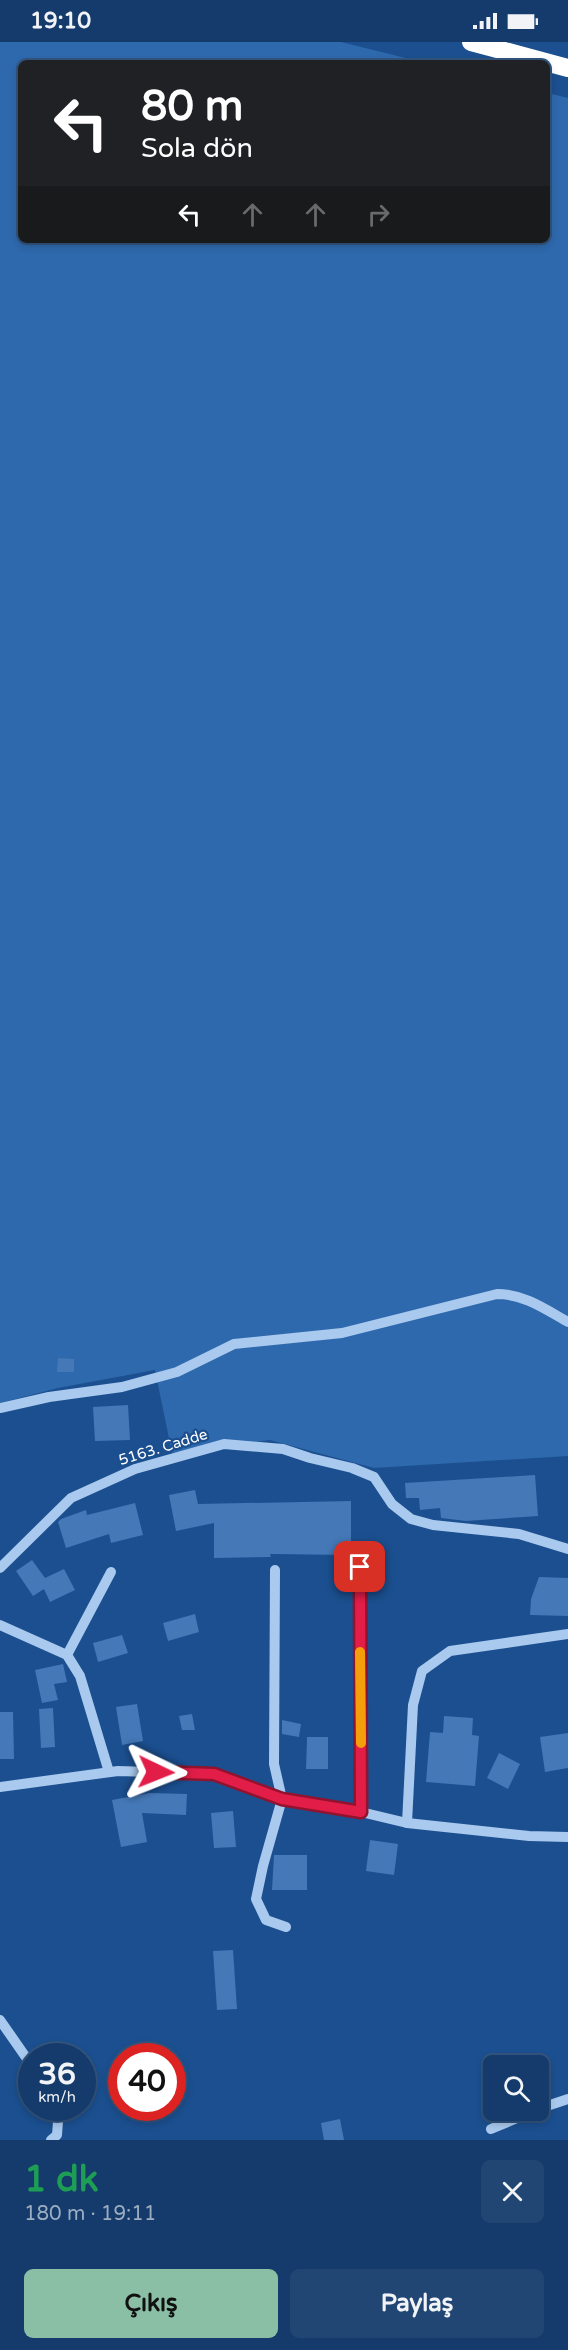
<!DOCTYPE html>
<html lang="tr">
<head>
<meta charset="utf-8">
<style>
  :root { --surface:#143b6b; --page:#214673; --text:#f1f3f6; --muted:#9dadc1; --line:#33557e; --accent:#8abfa5 }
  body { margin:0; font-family:"Varela Round",sans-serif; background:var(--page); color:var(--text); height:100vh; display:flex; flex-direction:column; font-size:22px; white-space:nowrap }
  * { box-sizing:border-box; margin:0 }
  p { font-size:20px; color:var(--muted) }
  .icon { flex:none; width:33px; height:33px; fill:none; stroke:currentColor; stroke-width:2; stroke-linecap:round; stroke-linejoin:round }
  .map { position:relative; height:2098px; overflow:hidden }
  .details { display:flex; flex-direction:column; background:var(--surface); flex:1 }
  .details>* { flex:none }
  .top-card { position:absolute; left:18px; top:18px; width:532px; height:183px; border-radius:9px; box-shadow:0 3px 9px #0003,0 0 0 2px var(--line); background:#202124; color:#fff; overflow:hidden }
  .fabs { position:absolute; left:483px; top:2013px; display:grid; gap:12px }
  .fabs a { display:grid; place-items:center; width:66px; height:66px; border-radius:9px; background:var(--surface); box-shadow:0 3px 9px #0003,0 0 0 2px var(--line); font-size:30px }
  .speed { position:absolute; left:18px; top:2001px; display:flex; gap:12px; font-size:30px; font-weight:700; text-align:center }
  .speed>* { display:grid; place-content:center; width:78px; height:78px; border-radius:50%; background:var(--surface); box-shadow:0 3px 9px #0003,0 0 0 2px var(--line); line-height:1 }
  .speed small { font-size:15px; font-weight:400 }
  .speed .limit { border:9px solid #d22; background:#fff; color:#111 }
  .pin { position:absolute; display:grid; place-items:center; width:51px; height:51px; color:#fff; margin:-26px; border-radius:12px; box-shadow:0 3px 9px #0006 }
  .me { position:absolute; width:66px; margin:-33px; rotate:92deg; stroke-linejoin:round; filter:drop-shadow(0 0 4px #0008) }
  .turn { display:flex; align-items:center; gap:21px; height:126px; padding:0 24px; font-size:27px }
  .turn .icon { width:78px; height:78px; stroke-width:2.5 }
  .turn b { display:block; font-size:42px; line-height:51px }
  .lanes { display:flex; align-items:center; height:57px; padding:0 24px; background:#0003; justify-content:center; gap:30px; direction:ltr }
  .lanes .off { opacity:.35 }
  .round { display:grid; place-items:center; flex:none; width:63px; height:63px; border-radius:9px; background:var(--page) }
  .head { display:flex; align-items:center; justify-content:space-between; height:102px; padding:0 24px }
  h1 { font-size:36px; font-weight:700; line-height:45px; color:#1e9e55 }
  .button { display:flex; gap:12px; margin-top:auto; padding:12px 24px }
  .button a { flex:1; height:69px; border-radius:9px; background:var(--accent); color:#111; font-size:24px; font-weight:700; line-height:69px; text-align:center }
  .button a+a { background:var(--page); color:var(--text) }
  .status { display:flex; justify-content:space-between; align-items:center; height:42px; padding:0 30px; background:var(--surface); direction:ltr }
  .status svg { height:16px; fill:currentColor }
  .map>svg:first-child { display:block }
</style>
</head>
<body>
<div class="status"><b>19:10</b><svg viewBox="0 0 49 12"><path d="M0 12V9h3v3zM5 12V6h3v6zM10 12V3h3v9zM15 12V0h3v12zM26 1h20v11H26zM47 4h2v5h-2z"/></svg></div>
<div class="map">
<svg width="568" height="2098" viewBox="0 0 568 2098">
  <rect width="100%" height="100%" fill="#1b4f8f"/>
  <path fill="#2e69ad" d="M 0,0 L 341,0 L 426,21 L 21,21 L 21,198 L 548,198 L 548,51 L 568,56 L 568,1414 L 374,1426 L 270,1398 L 172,1411 L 155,1328 L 58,1346 L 0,1361 Z"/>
  <g fill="#4478b7">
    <path d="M 58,1316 L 74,1317 L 74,1330 L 57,1330 Z"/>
    <path d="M 128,1363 L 130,1398 L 95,1399 L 93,1365 Z"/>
    <path d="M 535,1433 L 538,1474 L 466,1479 L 441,1476 L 440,1466 L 420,1468 L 419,1456 L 406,1456 L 405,1441 Z"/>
    <path d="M 195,1448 L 198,1462 L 351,1459 L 351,1513 L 270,1512 L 271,1515 L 214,1516 L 214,1481 L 176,1489 L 169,1453 Z"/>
    <path d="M 135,1461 L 143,1493 L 111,1501 L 109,1492 L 66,1506 L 58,1480 L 61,1477 L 86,1468 L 87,1473 Z"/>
    <path d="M 32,1518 L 45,1536 L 64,1527 L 75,1548 L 50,1560 L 44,1547 L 33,1554 L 16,1529 Z"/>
    <path d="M 539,1535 L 568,1536 L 568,1574 L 530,1573 L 531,1557 Z"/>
    <path d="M 195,1572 L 199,1590 L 168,1599 L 163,1581 Z"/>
    <path d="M 122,1593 L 128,1611 L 98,1620 L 93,1601 Z"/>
    <path d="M 63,1622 L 67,1640 L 54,1642 L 58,1658 L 42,1661 L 35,1628 Z"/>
    <path d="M 137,1662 L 143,1699 L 122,1703 L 116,1665 Z"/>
    <path d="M 53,1666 L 55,1705 L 41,1706 L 39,1667 Z"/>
    <path d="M 0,1670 L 13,1670 L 14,1717 L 0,1717 Z"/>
    <path d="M 192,1672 L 195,1688 L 182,1688 L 179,1674 Z"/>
    <path d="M 444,1674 L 473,1676 L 472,1693 L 479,1694 L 475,1744 L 426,1740 L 430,1690 L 443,1691 Z"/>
    <path d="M 282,1678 L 301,1682 L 299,1695 L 282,1692 Z"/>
    <path d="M 568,1691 L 568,1726 L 545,1730 L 540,1695 Z"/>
    <path d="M 307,1695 L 328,1695 L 328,1727 L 306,1727 Z"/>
    <path d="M 499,1711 L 520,1722 L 508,1747 L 487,1736 Z"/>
    <path d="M 150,1751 L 187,1752 L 186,1773 L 142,1771 L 147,1800 L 121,1805 L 112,1758 Z"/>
    <path d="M 233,1769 L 236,1805 L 214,1806 L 211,1771 Z"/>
    <path d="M 370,1798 L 398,1802 L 394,1833 L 366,1829 Z"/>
    <path d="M 274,1813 L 307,1813 L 307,1848 L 272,1848 Z"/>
    <path d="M 233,1908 L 237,1967 L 217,1968 L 213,1909 Z"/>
    <path d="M 340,2077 L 344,2098 L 324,2098 L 321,2081 Z"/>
  </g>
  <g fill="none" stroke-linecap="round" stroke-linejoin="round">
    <g stroke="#a9c9ee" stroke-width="10">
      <path d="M 0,1366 L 49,1355 L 122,1345 L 177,1330 L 234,1302 L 342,1291 L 497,1252 C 524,1252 545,1267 568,1280"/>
      <path d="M 360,1525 L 361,1770"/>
      <path d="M 0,1526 L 71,1456 L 135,1427 L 224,1402 L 283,1407 L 310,1416 L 352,1426 L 374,1435 L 392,1462 L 411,1477 L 433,1483 L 519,1492 L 568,1507"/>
      <path d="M 275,1528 L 274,1722 L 282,1757 L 263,1824 L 256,1857 L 266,1878 L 286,1885"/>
      <path d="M 0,1583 L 67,1613 L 80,1634 L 109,1730"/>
      <path d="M 67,1613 L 111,1530"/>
      <path d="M 0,1745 L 118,1729 L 214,1732 L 282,1757 L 361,1770 L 407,1781 L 529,1794 L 568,1795"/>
      <path d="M 407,1781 L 413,1663 L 422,1629 L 450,1609 L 568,1592"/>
      <path d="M 0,1978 L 32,2024"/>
      <path d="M 538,2067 L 568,2057"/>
      <path d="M 491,2087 L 536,2068"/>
      <path d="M 51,2098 L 57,2093 L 59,2066"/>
    </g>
    <path stroke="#fff" stroke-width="18" d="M 471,0 L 568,26"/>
  </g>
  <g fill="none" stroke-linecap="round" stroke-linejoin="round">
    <g stroke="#92132f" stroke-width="15">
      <path id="route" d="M 156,1730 L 214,1732 L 282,1757 L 361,1770 L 360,1525"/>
    </g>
    <use href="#route" stroke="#e11d48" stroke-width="10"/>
    <path stroke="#f59e0b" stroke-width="10" d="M 360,1610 L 361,1701"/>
  </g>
  <g text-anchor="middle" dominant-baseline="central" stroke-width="4.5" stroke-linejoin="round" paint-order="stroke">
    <g font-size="15" fill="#fff" stroke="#1b4f8f">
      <text transform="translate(163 1405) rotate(-17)">5163. Cadde</text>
    </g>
  </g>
</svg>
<div class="fabs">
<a><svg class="icon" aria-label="search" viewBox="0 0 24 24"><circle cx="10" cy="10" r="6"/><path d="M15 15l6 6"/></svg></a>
</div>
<div class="speed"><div>36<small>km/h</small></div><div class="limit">40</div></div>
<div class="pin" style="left:360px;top:1525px;background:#d93025"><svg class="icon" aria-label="arrive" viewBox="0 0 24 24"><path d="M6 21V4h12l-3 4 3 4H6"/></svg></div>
<svg class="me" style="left:156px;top:1730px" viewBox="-20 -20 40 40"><path d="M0-17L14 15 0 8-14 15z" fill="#e11d48" stroke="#fff" stroke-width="4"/></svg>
<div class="top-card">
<div class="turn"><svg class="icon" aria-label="left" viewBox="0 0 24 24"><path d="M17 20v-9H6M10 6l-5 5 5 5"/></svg><div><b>80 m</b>Sola dön</div></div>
<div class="lanes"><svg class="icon" aria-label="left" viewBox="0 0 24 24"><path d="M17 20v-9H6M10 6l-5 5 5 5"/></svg><svg class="icon off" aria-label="ahead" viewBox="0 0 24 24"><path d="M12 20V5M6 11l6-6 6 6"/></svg><svg class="icon off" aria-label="ahead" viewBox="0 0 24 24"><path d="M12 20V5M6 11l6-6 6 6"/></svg><svg class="icon off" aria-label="right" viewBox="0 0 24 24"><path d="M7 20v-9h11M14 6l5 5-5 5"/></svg></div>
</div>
</div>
<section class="details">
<div class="head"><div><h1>1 dk</h1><p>180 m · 19:11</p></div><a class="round"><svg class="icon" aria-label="close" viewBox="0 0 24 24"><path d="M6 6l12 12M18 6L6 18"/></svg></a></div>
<div class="button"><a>Çıkış</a><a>Paylaş</a></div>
</section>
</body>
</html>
